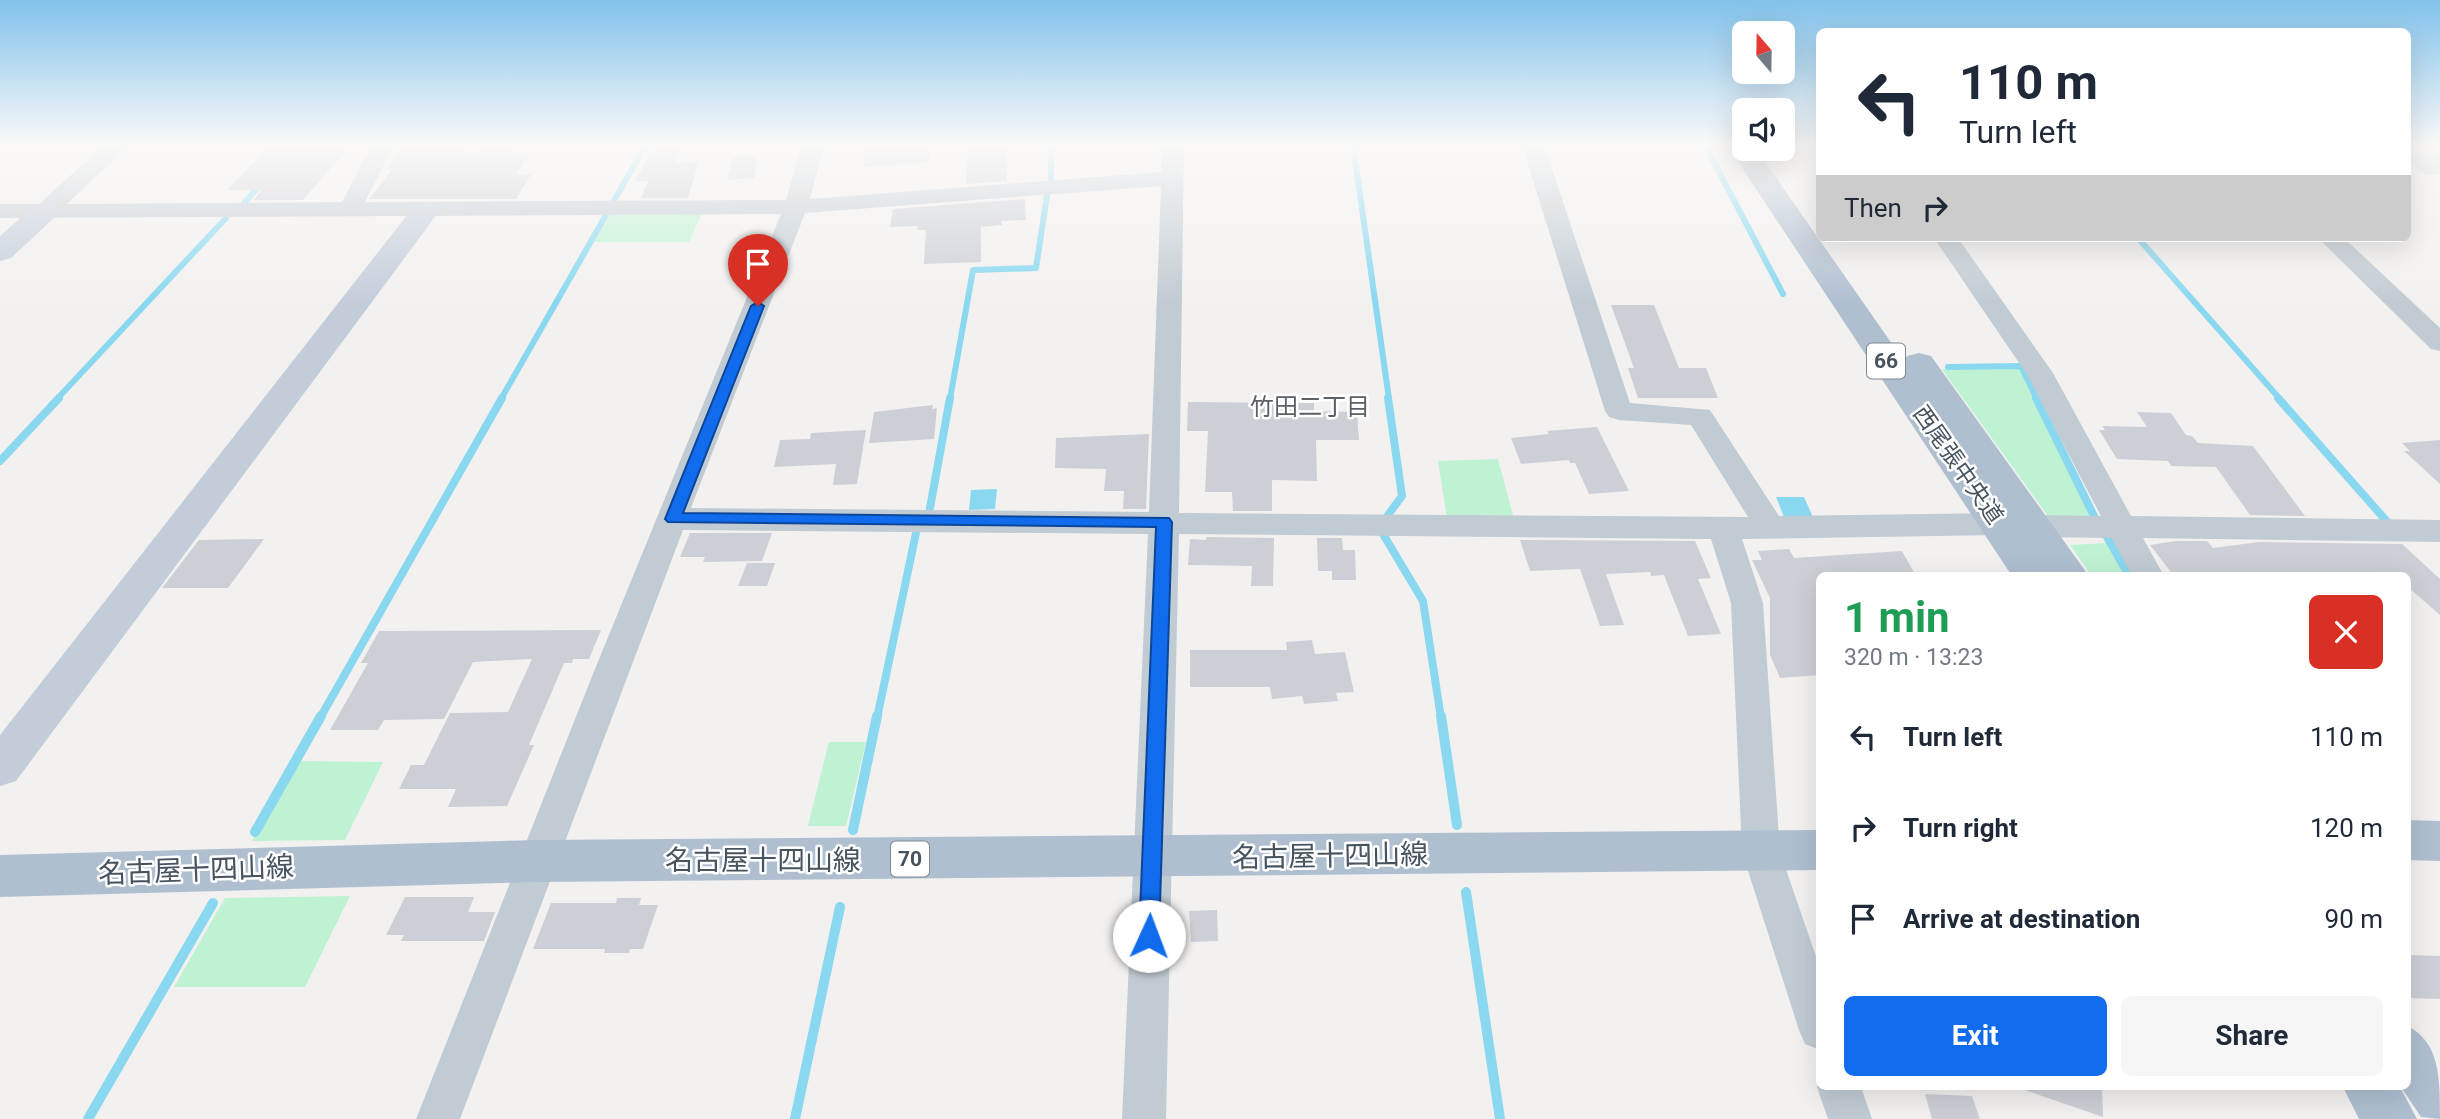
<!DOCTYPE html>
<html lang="en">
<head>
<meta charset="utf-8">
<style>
  :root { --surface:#fff; --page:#f6f6f7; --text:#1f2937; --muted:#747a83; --accent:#116ced }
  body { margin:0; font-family:Roboto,"Noto Sans JP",sans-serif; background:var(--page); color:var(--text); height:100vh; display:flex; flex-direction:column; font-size:26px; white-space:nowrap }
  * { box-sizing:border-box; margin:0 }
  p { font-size:23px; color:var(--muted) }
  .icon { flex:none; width:38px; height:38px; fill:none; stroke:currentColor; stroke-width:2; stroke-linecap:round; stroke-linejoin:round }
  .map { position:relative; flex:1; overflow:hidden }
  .side { position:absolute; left:1816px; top:572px; width:595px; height:518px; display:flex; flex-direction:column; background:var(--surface); border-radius:10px; box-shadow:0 7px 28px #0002 }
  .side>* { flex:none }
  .banner { position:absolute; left:1816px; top:28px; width:595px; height:214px; border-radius:10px; box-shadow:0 7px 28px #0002; background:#fff; color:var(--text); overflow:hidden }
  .needle { width:46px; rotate:340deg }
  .buttons { position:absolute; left:1732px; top:21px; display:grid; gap:14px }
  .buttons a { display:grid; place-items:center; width:63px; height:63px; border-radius:10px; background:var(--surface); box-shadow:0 7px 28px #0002; font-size:35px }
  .pin { position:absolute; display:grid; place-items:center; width:60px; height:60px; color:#fff; margin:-72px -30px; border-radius:50% 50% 50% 0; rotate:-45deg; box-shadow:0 0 7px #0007 }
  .pin .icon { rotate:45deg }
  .me { position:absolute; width:77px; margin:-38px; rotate:2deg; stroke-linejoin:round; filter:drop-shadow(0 0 5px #0008) }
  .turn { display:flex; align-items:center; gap:24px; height:147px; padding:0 28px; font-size:32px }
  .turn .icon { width:91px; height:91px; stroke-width:2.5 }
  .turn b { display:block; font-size:49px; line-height:60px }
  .then { display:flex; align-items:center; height:66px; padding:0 28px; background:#0003; gap:14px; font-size:26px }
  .round { display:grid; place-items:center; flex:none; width:74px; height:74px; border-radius:10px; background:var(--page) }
  .overview { display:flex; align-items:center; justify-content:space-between; height:119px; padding:0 28px }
  h1 { font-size:42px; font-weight:700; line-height:52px; color:#1e9e55 }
  .cta { display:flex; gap:14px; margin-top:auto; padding:14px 28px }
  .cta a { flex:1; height:80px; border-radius:10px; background:var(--accent); color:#fff; font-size:28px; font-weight:700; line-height:80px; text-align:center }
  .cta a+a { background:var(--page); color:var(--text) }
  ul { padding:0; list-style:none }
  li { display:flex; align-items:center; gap:21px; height:91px; padding:0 28px }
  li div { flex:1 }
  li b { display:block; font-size:26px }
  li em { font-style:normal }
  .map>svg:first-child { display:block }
</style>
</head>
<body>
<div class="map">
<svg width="2440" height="1119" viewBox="0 0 2440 1119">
  <rect width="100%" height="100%" fill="#f3f1f0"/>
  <g fill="#bef2d3">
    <path d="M 702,213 L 689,242 L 594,242 L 611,214 Z"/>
    <path d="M 2024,368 L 2093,523 L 2050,519 L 1942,369 Z"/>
    <path d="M 1498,459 L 1514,519 L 1447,518 L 1438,461 Z"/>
    <path d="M 2106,543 L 2124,576 L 2092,576 L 2070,545 Z"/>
    <path d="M 829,742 L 866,742 L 846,826 L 808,826 Z"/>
    <path d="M 298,761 L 383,762 L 345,840 L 252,841 Z"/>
    <path d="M 350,896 L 305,987 L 174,987 L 225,898 Z"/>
  </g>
  <g fill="#89d8f0">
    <path d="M 997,489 L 995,509 L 969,510 L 971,490 Z"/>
    <path d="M 1776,497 L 1804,497 L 1813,517 L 1784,517 Z"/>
  </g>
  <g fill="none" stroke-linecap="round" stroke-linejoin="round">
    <g stroke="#89d8f0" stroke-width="6">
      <path d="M 1051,145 L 1051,181"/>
      <path d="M 1353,145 L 1389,399"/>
      <path d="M 1705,145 L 1783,294"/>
      <path d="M 613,202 L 646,145"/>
      <path d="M 244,203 L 263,182"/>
      <path d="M 2138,238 L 2280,399"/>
      <path d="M 1948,367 L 2021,366 L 2037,399"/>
      <path d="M 57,399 L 226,218"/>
      <path d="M 501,399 L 606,215"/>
      <path d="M 950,399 L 973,270 L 1036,268 L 1047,195"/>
    </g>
    <g stroke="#89d8f0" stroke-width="8">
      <path d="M 2036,398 L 2096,520"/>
      <path d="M 2278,398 L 2390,525"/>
      <path d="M 0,461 L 59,398"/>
      <path d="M 930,508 L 950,398"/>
      <path d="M 1388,515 L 1402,496 L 1388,398"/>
      <path d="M 1380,529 L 1423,601 L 1441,718"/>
      <path d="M 2107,537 L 2129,576"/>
      <path d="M 320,718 L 502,398"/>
      <path d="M 877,718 L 916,533"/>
    </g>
    <g stroke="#89d8f0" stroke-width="10">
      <path d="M 1441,716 L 1457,825"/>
      <path d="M 853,830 L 877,716"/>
      <path d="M 255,832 L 321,716"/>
      <path d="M 1466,892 L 1500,1119"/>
      <path d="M 88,1119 L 213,903"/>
      <path d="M 795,1119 L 840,907"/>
    </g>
  </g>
  <g fill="#cccfd6">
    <path d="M 351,145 L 303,200 L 253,200 L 262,190 L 227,190 L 270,146 Z"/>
    <path d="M 405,145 L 467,145 L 463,151 L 518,149 L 515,154 L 529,154 L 517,174 L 531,174 L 516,199 L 369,199 L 393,169 L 386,169 Z"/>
    <path d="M 655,145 L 683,145 L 674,163 L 699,161 L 688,198 L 641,198 L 648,181 L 635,181 Z"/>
    <path d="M 866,145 L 929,145 L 930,162 L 864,167 Z"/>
    <path d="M 968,145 L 1006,145 L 1007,181 L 966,184 Z"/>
    <path d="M 2440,151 L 2440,174 L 2426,175 L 2408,162 L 2408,154 Z"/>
    <path d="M 758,156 L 754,178 L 727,180 L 732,157 Z"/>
    <path d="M 1025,199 L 1026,220 L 1001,221 L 1002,225 L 981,227 L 981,262 L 924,264 L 926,230 L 917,230 L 918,226 L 890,227 L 893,209 Z"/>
    <path d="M 1611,305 L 1654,305 L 1679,368 L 1706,368 L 1718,398 L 1638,398 L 1628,368 L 1634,368 Z"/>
    <path d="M 1188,402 L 1314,403 L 1314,411 L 1357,412 L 1359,440 L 1316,440 L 1317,481 L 1272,480 L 1272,511 L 1233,511 L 1232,492 L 1205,492 L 1208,431 L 1187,431 Z"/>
    <path d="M 933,405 L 932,409 L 937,408 L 934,439 L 869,443 L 874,412 Z"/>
    <path d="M 2137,412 L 2171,413 L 2186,435 L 2192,436 L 2198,443 L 2253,446 L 2305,516 L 2250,515 L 2216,467 L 2171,466 L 2168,461 L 2117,459 L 2099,430 L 2105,430 L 2102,426 L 2147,427 Z"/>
    <path d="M 1597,427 L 1629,491 L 1589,494 L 1575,463 L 1570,463 L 1569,460 L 1521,464 L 1511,438 L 1549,434 L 1547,431 Z"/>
    <path d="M 866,430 L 857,484 L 833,485 L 836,464 L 774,467 L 780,440 L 810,439 L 811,433 Z"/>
    <path d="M 1149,434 L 1146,509 L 1123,509 L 1124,491 L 1104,491 L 1106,469 L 1055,468 L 1056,438 Z"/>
    <path d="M 2440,440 L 2440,484 L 2404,451 L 2410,451 L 2402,443 Z"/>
    <path d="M 690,533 L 772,533 L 762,561 L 703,562 L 705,557 L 680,557 Z"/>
    <path d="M 1206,537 L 1274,538 L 1273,586 L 1251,586 L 1252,566 L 1188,565 L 1190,539 L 1206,540 Z"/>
    <path d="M 1317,538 L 1342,538 L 1343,550 L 1355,550 L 1356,580 L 1332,580 L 1332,571 L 1318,571 Z"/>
    <path d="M 264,539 L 228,588 L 162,588 L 199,540 Z"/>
    <path d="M 1520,540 L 1695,541 L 1711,578 L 1698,579 L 1721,634 L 1688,636 L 1664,575 L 1651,576 L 1650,572 L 1606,574 L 1624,625 L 1600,626 L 1580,569 L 1530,571 Z"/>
    <path d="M 2176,541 L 2207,541 L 2213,548 L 2259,542 L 2402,544 L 2440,579 L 2440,615 L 2408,587 L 2408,576 L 2380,576 L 2377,573 L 2359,576 L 2355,572 L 2327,576 L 2256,576 L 2252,572 L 2226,576 L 2174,576 L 2150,545 Z"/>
    <path d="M 1789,549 L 1794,558 L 1902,551 L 1916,576 L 1820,576 L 1820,675 L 1780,678 L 1770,655 L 1770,598 L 1752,560 L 1762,560 L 1758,551 Z"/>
    <path d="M 747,563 L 775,563 L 767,586 L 738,586 Z"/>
    <path d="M 601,630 L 589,659 L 573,659 L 572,663 L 564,663 L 529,745 L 534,745 L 507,806 L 448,807 L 456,789 L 399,789 L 411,765 L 424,765 L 450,713 L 508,712 L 532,659 L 473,662 L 444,719 L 384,720 L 378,730 L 330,730 L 368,663 L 361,663 L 379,631 Z"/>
    <path d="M 1312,640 L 1315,654 L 1345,652 L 1354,692 L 1336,693 L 1338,701 L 1304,704 L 1302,696 L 1272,699 L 1270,687 L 1190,687 L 1190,650 L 1287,650 L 1286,642 Z"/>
    <path d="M 405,897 L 474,897 L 468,912 L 495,912 L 484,941 L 401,941 L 404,935 L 386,935 Z"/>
    <path d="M 617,898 L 641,898 L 639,905 L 658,905 L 643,949 L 630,949 L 629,953 L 604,953 L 605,949 L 533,949 L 551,903 L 616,903 Z"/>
    <path d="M 1217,910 L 1218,941 L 1191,942 L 1189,911 Z"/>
    <path d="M 2408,955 L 2440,956 L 2440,999 L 2408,998 Z"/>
    <path d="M 2025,1087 L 2102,1087 L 2103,1117 L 2025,1090 Z"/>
    <path d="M 1925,1094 L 1972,1096 L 1980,1119 L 1932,1119 Z"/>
  </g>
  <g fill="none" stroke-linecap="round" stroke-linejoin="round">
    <g fill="#c1cbd3" fill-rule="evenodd">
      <path d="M 104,145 L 129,145 L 67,204 L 342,202 L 372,145 L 394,145 L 365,202 L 786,200 L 802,145 L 824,145 L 810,199 L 1161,172 L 1162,145 L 1184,145 L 1179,513 L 1748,517 L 1691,425 L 1619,420 L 1609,417 L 1605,411 L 1522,145 L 1544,145 L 1630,403 L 1710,410 L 1779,516 L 2000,513 L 2011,516 L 2015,524 L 2011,532 L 2000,535 L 1742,539 L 1763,603 L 1780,852 L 1820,968 L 1820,1050 L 1805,1044 L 1799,1030 L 1742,852 L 1731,603 L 1711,539 L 1179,534 L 1166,1119 L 1122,1119 L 1148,534 L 683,530 L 460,1119 L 416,1119 L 593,674 L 781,214 L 0,218 L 0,204 L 39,204 ZM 1161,186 L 1149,512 L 691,508 L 805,213 Z"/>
      <path d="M 1934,238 L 1958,238 L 2053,373 L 2131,516 L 2440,520 L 2440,542 L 2143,538 L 2164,576 L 2132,576 L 2112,538 L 2034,537 L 2023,534 L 2019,526 L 2023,518 L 2034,515 L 2101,516 L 2026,373 Z"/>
      <path d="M 2318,238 L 2344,238 L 2440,328 L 2440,351 L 2431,349 Z"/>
      <path d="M 1820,1080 L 1820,1087 L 1861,1087 L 1872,1119 L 1828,1119 L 1817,1087 Z"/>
    </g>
    <g fill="#c3cdda" fill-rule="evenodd">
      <path d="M 45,202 L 55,205 L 59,211 L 55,217 L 11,258 L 0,261 L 0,236 L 35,205 Z"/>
      <path d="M 425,202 L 435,205 L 439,211 L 435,217 L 16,781 L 0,786 L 0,735 L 415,205 Z"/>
    </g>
    <g fill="#afbfd0" fill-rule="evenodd">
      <path d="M 1727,145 L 1756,149 L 1904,361 L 1907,356 L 1919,353 L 1931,356 L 2089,576 L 2012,576 Z"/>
      <path d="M 2408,820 L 2440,821 L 2440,861 L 2408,860 Z"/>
      <path d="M 1820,830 L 1820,870 L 539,882 L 0,897 L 0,855 L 539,840 Z"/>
      <path d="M 2408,1026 C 2440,1043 2440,1078 2440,1119 L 2421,1117 L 2401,1087 L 2408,1087 Z"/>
      <path d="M 2343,1087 L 2400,1087 L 2417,1119 L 2359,1119 Z"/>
    </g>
  </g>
  <linearGradient id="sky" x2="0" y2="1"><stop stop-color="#82c2eb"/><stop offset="0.48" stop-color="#faf9f8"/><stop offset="1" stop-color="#faf9f8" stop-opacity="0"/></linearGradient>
  <rect width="2440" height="302" fill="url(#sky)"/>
  <path fill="#116ced" stroke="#0b469a" stroke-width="2" d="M 758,302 L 764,306 L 683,513 L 1169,518 L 1172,522 L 1159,936 L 1156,943 L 1149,945 L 1142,943 L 1139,936 L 1156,527 L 668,522 L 665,519 L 751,306 Z"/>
  <g text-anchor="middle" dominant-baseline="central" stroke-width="5" stroke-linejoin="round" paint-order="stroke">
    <g fill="#fff" stroke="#7e878f" stroke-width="2">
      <rect x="1867" y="343.5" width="38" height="35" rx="5"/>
      <rect x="891" y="841.5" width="38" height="35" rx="5"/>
    </g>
    <g font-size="21" font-weight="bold" fill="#47535f">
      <text x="1886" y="361">66</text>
      <text x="910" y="859">70</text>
    </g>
    <g font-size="23" fill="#47535f" stroke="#fff">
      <text transform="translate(1958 465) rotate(55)">西尾張中央道</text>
    </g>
    <g font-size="24" fill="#5d6166" stroke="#fff">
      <text x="1310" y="407">竹田二丁目</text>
    </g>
    <g font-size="28" fill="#47535f" stroke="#fff">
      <text transform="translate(1330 856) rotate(-1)">名古屋十四山線</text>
      <text x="763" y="860">名古屋十四山線</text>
      <text transform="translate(196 870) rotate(-2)">名古屋十四山線</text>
    </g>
  </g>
</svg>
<div class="buttons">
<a><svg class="needle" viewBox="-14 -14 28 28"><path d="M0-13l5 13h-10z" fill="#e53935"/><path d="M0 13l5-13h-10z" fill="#747a83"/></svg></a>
<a><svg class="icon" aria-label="sound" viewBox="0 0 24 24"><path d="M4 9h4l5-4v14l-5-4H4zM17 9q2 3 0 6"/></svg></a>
</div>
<div class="pin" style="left:758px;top:306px;background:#d93025"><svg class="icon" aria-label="arrive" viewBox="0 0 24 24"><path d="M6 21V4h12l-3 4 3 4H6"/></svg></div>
<svg class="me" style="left:1149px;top:936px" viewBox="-20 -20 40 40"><circle r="19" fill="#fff"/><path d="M0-13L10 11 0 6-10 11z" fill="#116ced"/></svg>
<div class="banner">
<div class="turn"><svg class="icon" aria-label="left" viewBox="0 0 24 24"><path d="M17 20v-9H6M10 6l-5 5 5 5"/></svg><div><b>110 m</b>Turn left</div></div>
<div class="then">Then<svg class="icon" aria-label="right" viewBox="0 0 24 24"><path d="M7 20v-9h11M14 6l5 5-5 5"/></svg></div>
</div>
<section class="side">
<div class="overview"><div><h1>1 min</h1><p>320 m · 13:23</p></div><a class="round" style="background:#d93025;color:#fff"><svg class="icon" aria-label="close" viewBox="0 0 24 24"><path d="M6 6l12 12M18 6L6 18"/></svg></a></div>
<ul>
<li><svg class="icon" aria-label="left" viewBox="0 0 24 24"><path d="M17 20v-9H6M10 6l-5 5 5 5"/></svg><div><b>Turn left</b></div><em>110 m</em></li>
<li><svg class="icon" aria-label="right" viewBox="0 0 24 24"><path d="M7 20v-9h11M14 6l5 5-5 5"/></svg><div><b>Turn right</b></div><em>120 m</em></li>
<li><svg class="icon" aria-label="arrive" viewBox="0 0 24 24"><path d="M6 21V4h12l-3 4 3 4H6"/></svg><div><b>Arrive at destination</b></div><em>90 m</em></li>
</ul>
<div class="cta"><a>Exit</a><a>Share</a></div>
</section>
</div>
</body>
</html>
